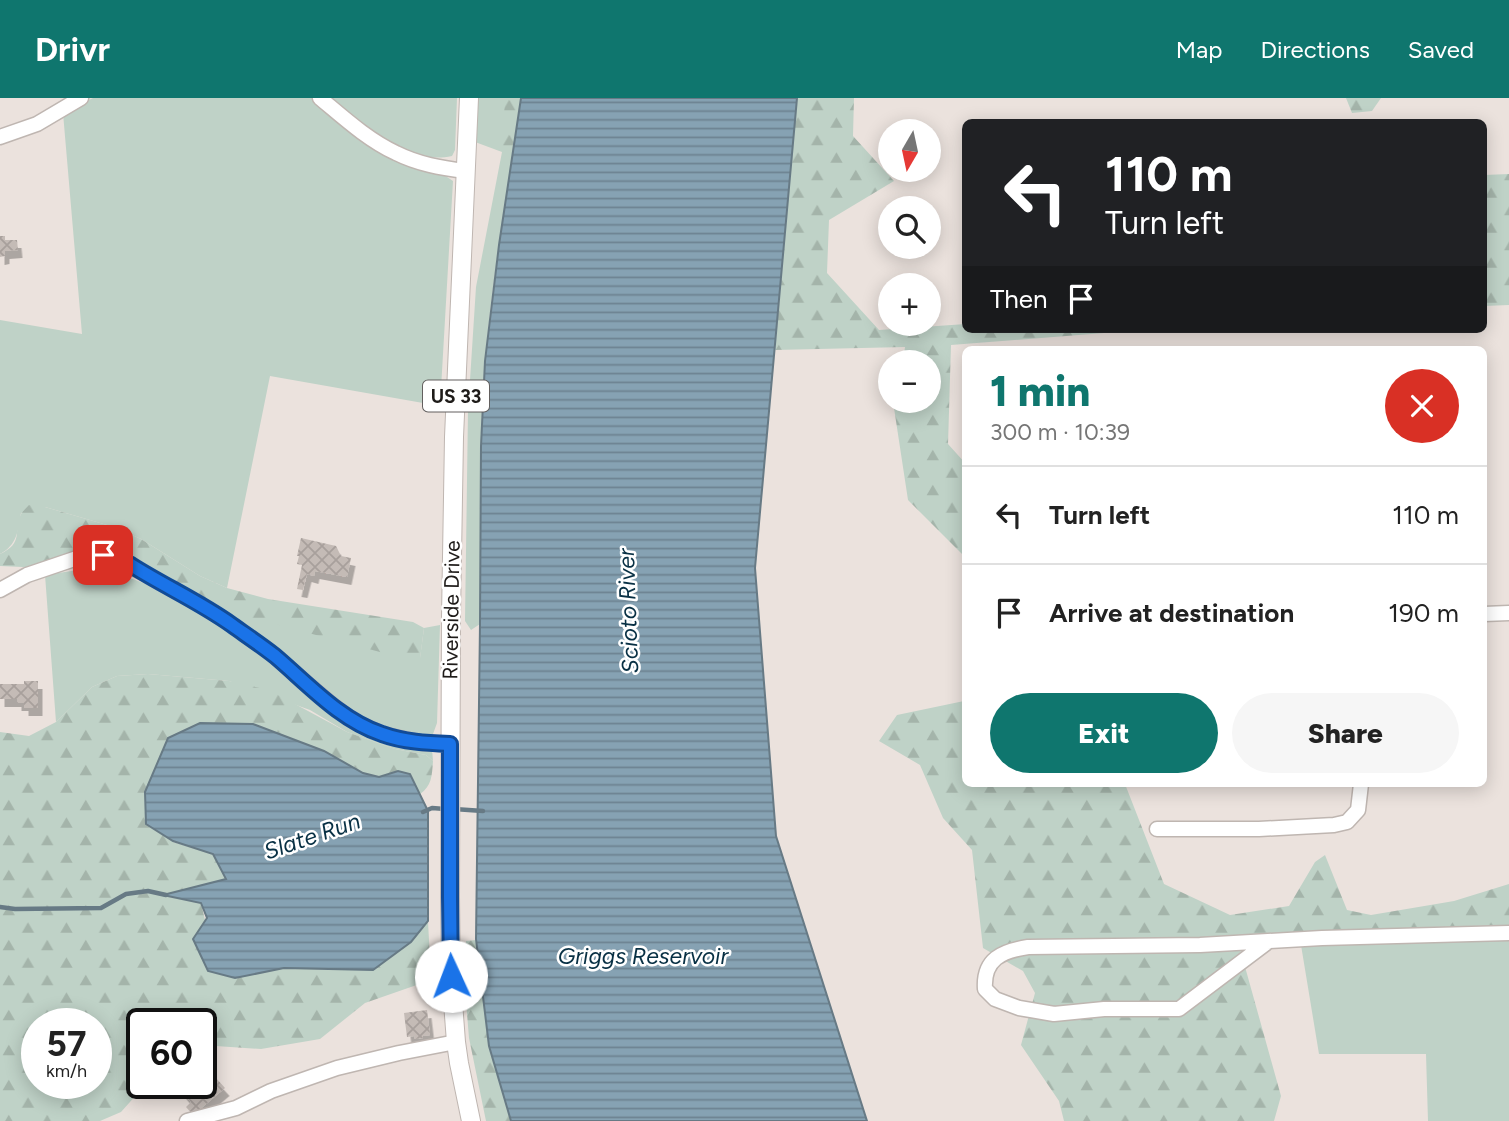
<!DOCTYPE html>
<html lang="en">
<head>
<meta charset="utf-8">
<style>
  :root { --surface:#fff; --page:#f6f6f6; --text:#222; --muted:#767676; --line:#e0e0e0; --accent:#0f766e }
  body { margin:0; font-family:Figtree,sans-serif; background:var(--page); color:var(--text); height:100vh; display:flex; flex-direction:column; font-size:26px; white-space:nowrap }
  * { box-sizing:border-box; margin:0 }
  p { font-size:23px; color:var(--muted) }
  .icon { flex:none; width:38px; height:38px; fill:none; stroke:currentColor; stroke-width:2; stroke-linecap:round; stroke-linejoin:round }
  .map { position:relative; flex:1; overflow:hidden }
  .details { position:absolute; left:962px; top:248px; width:525px; height:441px; display:flex; flex-direction:column; background:var(--surface); border-radius:10px; box-shadow:0 4px 18px #0003 }
  .details>* { flex:none }
  .top-card { position:absolute; left:962px; top:21px; width:525px; height:214px; border-radius:10px; box-shadow:0 4px 18px #0003; background:#202124; color:#fff; overflow:hidden }
  .needle { width:46px; rotate:189deg }
  .controls { position:absolute; left:878px; top:21px; display:grid; gap:14px }
  .controls a { display:grid; place-items:center; width:63px; height:63px; border-radius:50%; background:var(--surface); box-shadow:0 4px 18px #0003; font-size:35px }
  .speed { position:absolute; left:21px; top:910px; display:flex; gap:14px; font-size:35px; font-weight:700; text-align:center }
  .speed>* { display:grid; place-content:center; width:91px; height:91px; border-radius:50%; background:var(--surface); box-shadow:0 4px 18px #0003; line-height:1 }
  .speed small { font-size:18px; font-weight:400 }
  .speed .limit { border:4px solid #111; border-radius:10px; background:#fff; color:#111 }
  .pin { position:absolute; display:grid; place-items:center; width:60px; height:60px; color:#fff; margin:-30px; border-radius:14px; box-shadow:0 4px 10px #0006 }
  .me { position:absolute; width:77px; margin:-38px; rotate:358deg; stroke-linejoin:round; filter:drop-shadow(0 0 5px #0008) }
  .turn { display:flex; align-items:center; gap:24px; height:147px; padding:0 28px; font-size:32px }
  .turn .icon { width:91px; height:91px; stroke-width:2.5 }
  .turn b { display:block; font-size:49px; line-height:60px }
  .then { display:flex; align-items:center; height:66px; padding:0 28px; background:#0003; gap:14px; font-size:26px }
  .round { display:grid; place-items:center; flex:none; width:74px; height:74px; border-radius:37px; background:var(--page) }
  .summary { display:flex; align-items:center; justify-content:space-between; height:119px; padding:0 28px }
  h1 { font-size:42px; font-weight:800; line-height:52px; color:var(--accent) }
  .cta { display:flex; gap:14px; margin-top:auto; padding:14px 28px }
  .cta a { flex:1; height:80px; border-radius:42px; background:var(--accent); color:#fff; font-size:28px; font-weight:800; line-height:80px; text-align:center }
  .cta a+a { background:var(--page); color:var(--text) }
  ul { padding:0; list-style:none }
  li { display:flex; align-items:center; gap:21px; height:98px; padding:0 28px; border-top:2px solid var(--line) }
  li div { flex:1 }
  li b { display:block; font-size:26px }
  li em { font-style:normal }
  header { display:flex; align-items:center; gap:42px; box-sizing:border-box; height:98px; padding:0 35px; background:var(--accent); color:#fff }
  header strong { font-size:33px }
  nav { display:flex; gap:38px; margin-inline-start:auto; font-size:24px }
  .map>svg:first-child { display:block }
</style>
</head>
<body>
<header>
<strong>Drivr</strong>
<nav><a>Map</a><a>Directions</a><a>Saved</a></nav>
</header>
<div class="map">
<svg width="1509" height="1023" viewBox="0 0 1509 1023">
  <defs>
    <pattern id="forest-firs" width="22" height="20" patternUnits="userSpaceOnUse" patternTransform="scale(1.75)"><rect width="22" height="20" fill="#bfd2c7"/><path d="M5 1l3.5 6h-7zM16 11l3.5 6h-7z" fill="#a4b4aa"/></pattern>
    <pattern id="water-rules" width="6" height="5" patternUnits="userSpaceOnUse" patternTransform="scale(1.75)"><rect width="6" height="5" fill="#86a2b3"/><path d="M0 2.5h6" fill="none" stroke="#6d8391"/></pattern>
    <pattern id="building-cross-hatch" width="8" height="8" patternUnits="userSpaceOnUse" patternTransform="scale(1.75)"><rect width="8" height="8" fill="#c4bbb6"/><path d="M0 0l8 8M0 8l8-8" fill="none" stroke="#a8a09c"/></pattern>
    <filter id="shadow"><feDropShadow dx="4.5" dy="8" stdDeviation="0" flood-color="#0004"/></filter>
  </defs>
  <rect width="100%" height="100%" fill="#ebe2dd"/>
  <g fill="#bfd2c7">
    <path d="M 93,0 L 315,0 L 423,71 L 444,77 L 453,83 L 440,308 L 270,278 L 227,490 L 200,478 L 141,441 L 114,429 L 45,409 L 21,415 C 18,433 17,447 0,456 L 0,222 L 82,236 L 63,15 Z"/>
    <path d="M 327,0 L 457,0 L 455,52 L 452,58 C 405,68 362,26 327,0 Z"/>
    <path d="M 469,0 L 521,0 C 509,88 492,176 485,265 C 478,352 481,439 480,526 L 471,532 L 465,523 L 468,313 L 476,189 L 502,54 L 467,41 Z"/>
    <path d="M 78,472 C 94,474 110,474 126,479 C 170,492 209,519 246,545 C 261,556 276,565 290,577 C 314,597 334,624 364,636 C 385,645 409,647 432,651 L 433,663 L 426,657 L 395,651 L 347,634 L 310,612 L 229,583 L 148,576 L 117,578 L 92,589 L 56,624 L 45,477 Z"/>
    <path d="M 190,495 L 420,560 L 424,530 L 440,527 L 437,625 L 433,636 L 427,640 L 364,626 Z"/>
    <path d="M 1509,839 L 1509,1023 L 1428,1023 L 1426,956 L 1319,956 L 1301,847 Z"/>
  </g>
  <g fill="url(#forest-firs)" fill-rule="evenodd">
    <path d="M 505,0 L 521,0 L 513,57 L 502,54 Z"/>
    <path d="M 797,0 L 854,0 L 853,38 L 894,83 L 829,122 L 827,175 L 879,232 L 966,226 L 966,231 L 1154,231 L 951,247 L 948,346 L 966,366 L 966,460 L 908,402 L 894,310 L 896,303 L 929,303 L 929,264 L 903,264 L 905,249 L 775,252 Z"/>
    <path d="M 1346,0 L 1381,0 L 1372,13 L 1352,15 Z"/>
    <path d="M 1509,76 L 1509,207 L 1484,208 L 1484,77 Z"/>
    <path d="M 29,407 L 45,409 L 114,429 L 141,441 L 200,478 L 227,490 L 268,501 L 413,524 L 424,530 L 420,561 L 410,562 L 245,518 L 130,469 L 76,463 L 45,470 L 0,468 L 0,456 C 24,445 13,434 21,416 C 22,414 28,408 29,407 Z"/>
    <path d="M 148,576 L 229,583 L 269,592 L 347,634 L 395,651 L 426,657 L 433,663 C 432,677 432,688 420,696 L 410,676 L 379,680 L 363,675 L 324,653 L 173,744 L 213,756 L 227,782 L 165,798 L 201,805 L 205,822 L 193,842 L 235,880 L 284,870 L 373,872 L 411,844 L 428,823 L 431,882 L 365,905 L 320,941 L 261,951 L 201,947 L 201,926 L 142,926 L 142,985 L 147,985 L 121,1014 L 100,1023 L 0,1023 L 0,634 L 29,638 L 56,624 L 92,589 L 117,578 ZM 37,926 L 96,926 L 96,985 L 37,985 Z"/>
    <path d="M 966,598 L 966,686 L 1125,686 L 1164,786 L 1230,817 L 1289,808 L 1315,764 L 1325,757 L 1347,812 L 1371,817 L 1454,803 L 1509,786 L 1509,828 L 1237,840 L 1281,998 L 1274,1023 L 1064,1023 L 1059,1003 L 1021,947 L 1035,895 L 1023,873 L 983,850 L 972,752 L 943,720 L 920,667 L 879,643 L 897,617 L 964,603 Z"/>
    <path d="M 476,842 L 489,948 L 511,1023 L 486,1023 L 469,940 L 464,879 L 466,843 Z"/>
  </g>
  <g fill="url(#water-rules)" stroke="#677a85" stroke-width="2">
    <path d="M 521,0 L 797,0 L 755,470 L 776,738 L 867,1023 L 511,1023 L 489,948 L 476,841 L 480,526 L 481,348 L 485,263 L 499,147 Z"/>
    <path d="M 200,625 L 253,626 L 324,653 L 363,675 L 379,679 L 398,673 L 410,676 L 428,713 L 428,823 L 411,844 L 373,872 L 284,870 L 235,880 L 208,873 L 193,841 L 207,820 L 201,805 L 163,797 L 226,781 L 213,756 L 173,743 L 146,726 L 145,694 L 168,640 Z"/>
  </g>
  <g fill="none" stroke-linecap="round" stroke-linejoin="round">
    <g stroke="#677a85" stroke-width="4.5">
      <path d="M 454,711 L 483,713"/>
      <path d="M 423,714 L 432,710 L 445,711"/>
      <path d="M 0,809 L 15,811 L 101,810 L 126,796 L 148,793 L 166,797"/>
    </g>
  </g>
  <g fill="url(#building-cross-hatch)" filter="url(#shadow)">
    <path d="M 0,138 L 5,138 L 5,142 L 17,142 L 18,152 L 5,153 L 5,158 L 0,159 Z"/>
    <path d="M 301,440 L 336,448 L 341,458 L 351,460 L 347,479 L 315,473 L 314,478 L 307,476 L 303,492 L 297,491 L 302,467 L 297,466 L 299,458 L 297,458 Z"/>
    <path d="M 24,583 L 38,583 L 38,610 L 24,610 L 24,605 L 17,605 L 17,601 L 0,601 L 0,586 L 24,586 Z"/>
    <path d="M 427,912 L 430,937 L 422,938 L 423,940 L 415,941 L 414,938 L 407,939 L 404,915 Z"/>
    <path d="M 206,969 L 225,990 L 193,1017 L 186,1009 L 191,1004 L 180,991 L 187,985 L 201,985 L 201,973 Z"/>
  </g>
  <g fill="none" stroke-linecap="round" stroke-linejoin="round">
    <g stroke="#bfb6b1" stroke-width="17">
      <g id="minor">
        <path d="M 320,0 C 344,20 368,42 396,55 C 418,66 441,70 465,73"/>
        <path d="M 0,39 L 37,26 L 81,0"/>
        <path d="M 0,492 L 27,477 L 86,457 L 103,457 L 116,460 L 199,506 L 228,524 L 272,556 L 331,606 L 355,624 L 382,636 L 404,641 L 423,645 L 450,646"/>
        <path d="M 1484,516 L 1509,515"/>
        <path d="M 1157,731 L 1259,731 L 1334,727 L 1347,724 L 1358,712 L 1361,686"/>
        <path d="M 1269,843 L 1179,911 L 1104,911 L 1054,916 L 1019,910 L 995,901 L 985,891 C 983,861 1002,853 1028,849 L 1200,847 L 1322,840 L 1509,835"/>
        <path d="M 187,1023 L 236,1010 L 271,993 L 337,970 L 399,955 L 456,944"/>
      </g>
    </g>
    <g stroke="#bfb6b1" stroke-width="20">
      <path id="major" d="M 469,0 L 454,339 L 451,519 L 450,799 L 451,878 L 456,944 L 459,965 L 471,1023"/>
    </g>
    <use href="#minor" stroke="#fff" stroke-width="14"/>
    <use href="#major" stroke="#fff" stroke-width="18"/>
  </g>
  <g fill="none" stroke-linecap="round" stroke-linejoin="round">
    <g stroke="#114b97" stroke-width="18">
      <path id="route" d="M 103,457 L 116,460 L 131,467 C 164,488 200,504 232,527 C 246,537 261,547 275,558 C 308,586 340,622 382,636 C 404,644 427,645 450,646 L 450,799 L 451,878"/>
    </g>
    <use href="#route" stroke="#1a73e8" stroke-width="12"/>
  </g>
  <g text-anchor="middle" dominant-baseline="central" stroke-width="5" stroke-linejoin="round" paint-order="stroke">
    <rect fill="#fff" stroke="#625f5e" stroke-width="2" x="423" y="282.5" width="66" height="31" rx="5"/>
    <g font-size="19" font-weight="bold" fill="#1e1b19">
      <text x="456" y="298">US 33</text>
    </g>
    <g font-size="21" fill="#1e1b19" stroke="#fff">
      <text transform="translate(451 512) rotate(-89)">Riverside Drive</text>
    </g>
    <g font-size="23" font-style="italic" fill="#083044" stroke="#fff">
      <text transform="translate(628 513) rotate(-92)">Scioto River</text>
      <text transform="translate(312 738) rotate(-19)">Slate Run</text>
      <text x="643" y="858">Griggs Reservoir</text>
    </g>
  </g>
</svg>
<div class="controls">
<a><svg class="needle" viewBox="-14 -14 28 28"><path d="M0-13l5 13h-10z" fill="#e53935"/><path d="M0 13l5-13h-10z" fill="#767676"/></svg></a>
<a><svg class="icon" aria-label="search" viewBox="0 0 24 24"><circle cx="10" cy="10" r="6"/><path d="M15 15l6 6"/></svg></a>
<a>+</a>
<a>−</a>
</div>
<div class="speed"><div>57<small>km/h</small></div><div class="limit">60</div></div>
<div class="pin" style="left:103px;top:457px;background:#d93025"><svg class="icon" aria-label="arrive" viewBox="0 0 24 24"><path d="M6 21V4h12l-3 4 3 4H6"/></svg></div>
<svg class="me" style="left:451px;top:878px" viewBox="-20 -20 40 40"><circle r="19" fill="#fff"/><path d="M0-13L10 11 0 6-10 11z" fill="#1a73e8"/></svg>
<div class="top-card">
<div class="turn"><svg class="icon" aria-label="left" viewBox="0 0 24 24"><path d="M17 20v-9H6M10 6l-5 5 5 5"/></svg><div><b>110 m</b>Turn left</div></div>
<div class="then">Then<svg class="icon" aria-label="arrive" viewBox="0 0 24 24"><path d="M6 21V4h12l-3 4 3 4H6"/></svg></div>
</div>
<section class="details">
<div class="summary"><div><h1>1 min</h1><p>300 m · 10:39</p></div><a class="round" style="background:#d93025;color:#fff"><svg class="icon" aria-label="close" viewBox="0 0 24 24"><path d="M6 6l12 12M18 6L6 18"/></svg></a></div>
<ul>
<li><svg class="icon" aria-label="left" viewBox="0 0 24 24"><path d="M17 20v-9H6M10 6l-5 5 5 5"/></svg><div><b>Turn left</b></div><em>110 m</em></li>
<li><svg class="icon" aria-label="arrive" viewBox="0 0 24 24"><path d="M6 21V4h12l-3 4 3 4H6"/></svg><div><b>Arrive at destination</b></div><em>190 m</em></li>
</ul>
<div class="cta"><a>Exit</a><a>Share</a></div>
</section>
</div>
</body>
</html>
